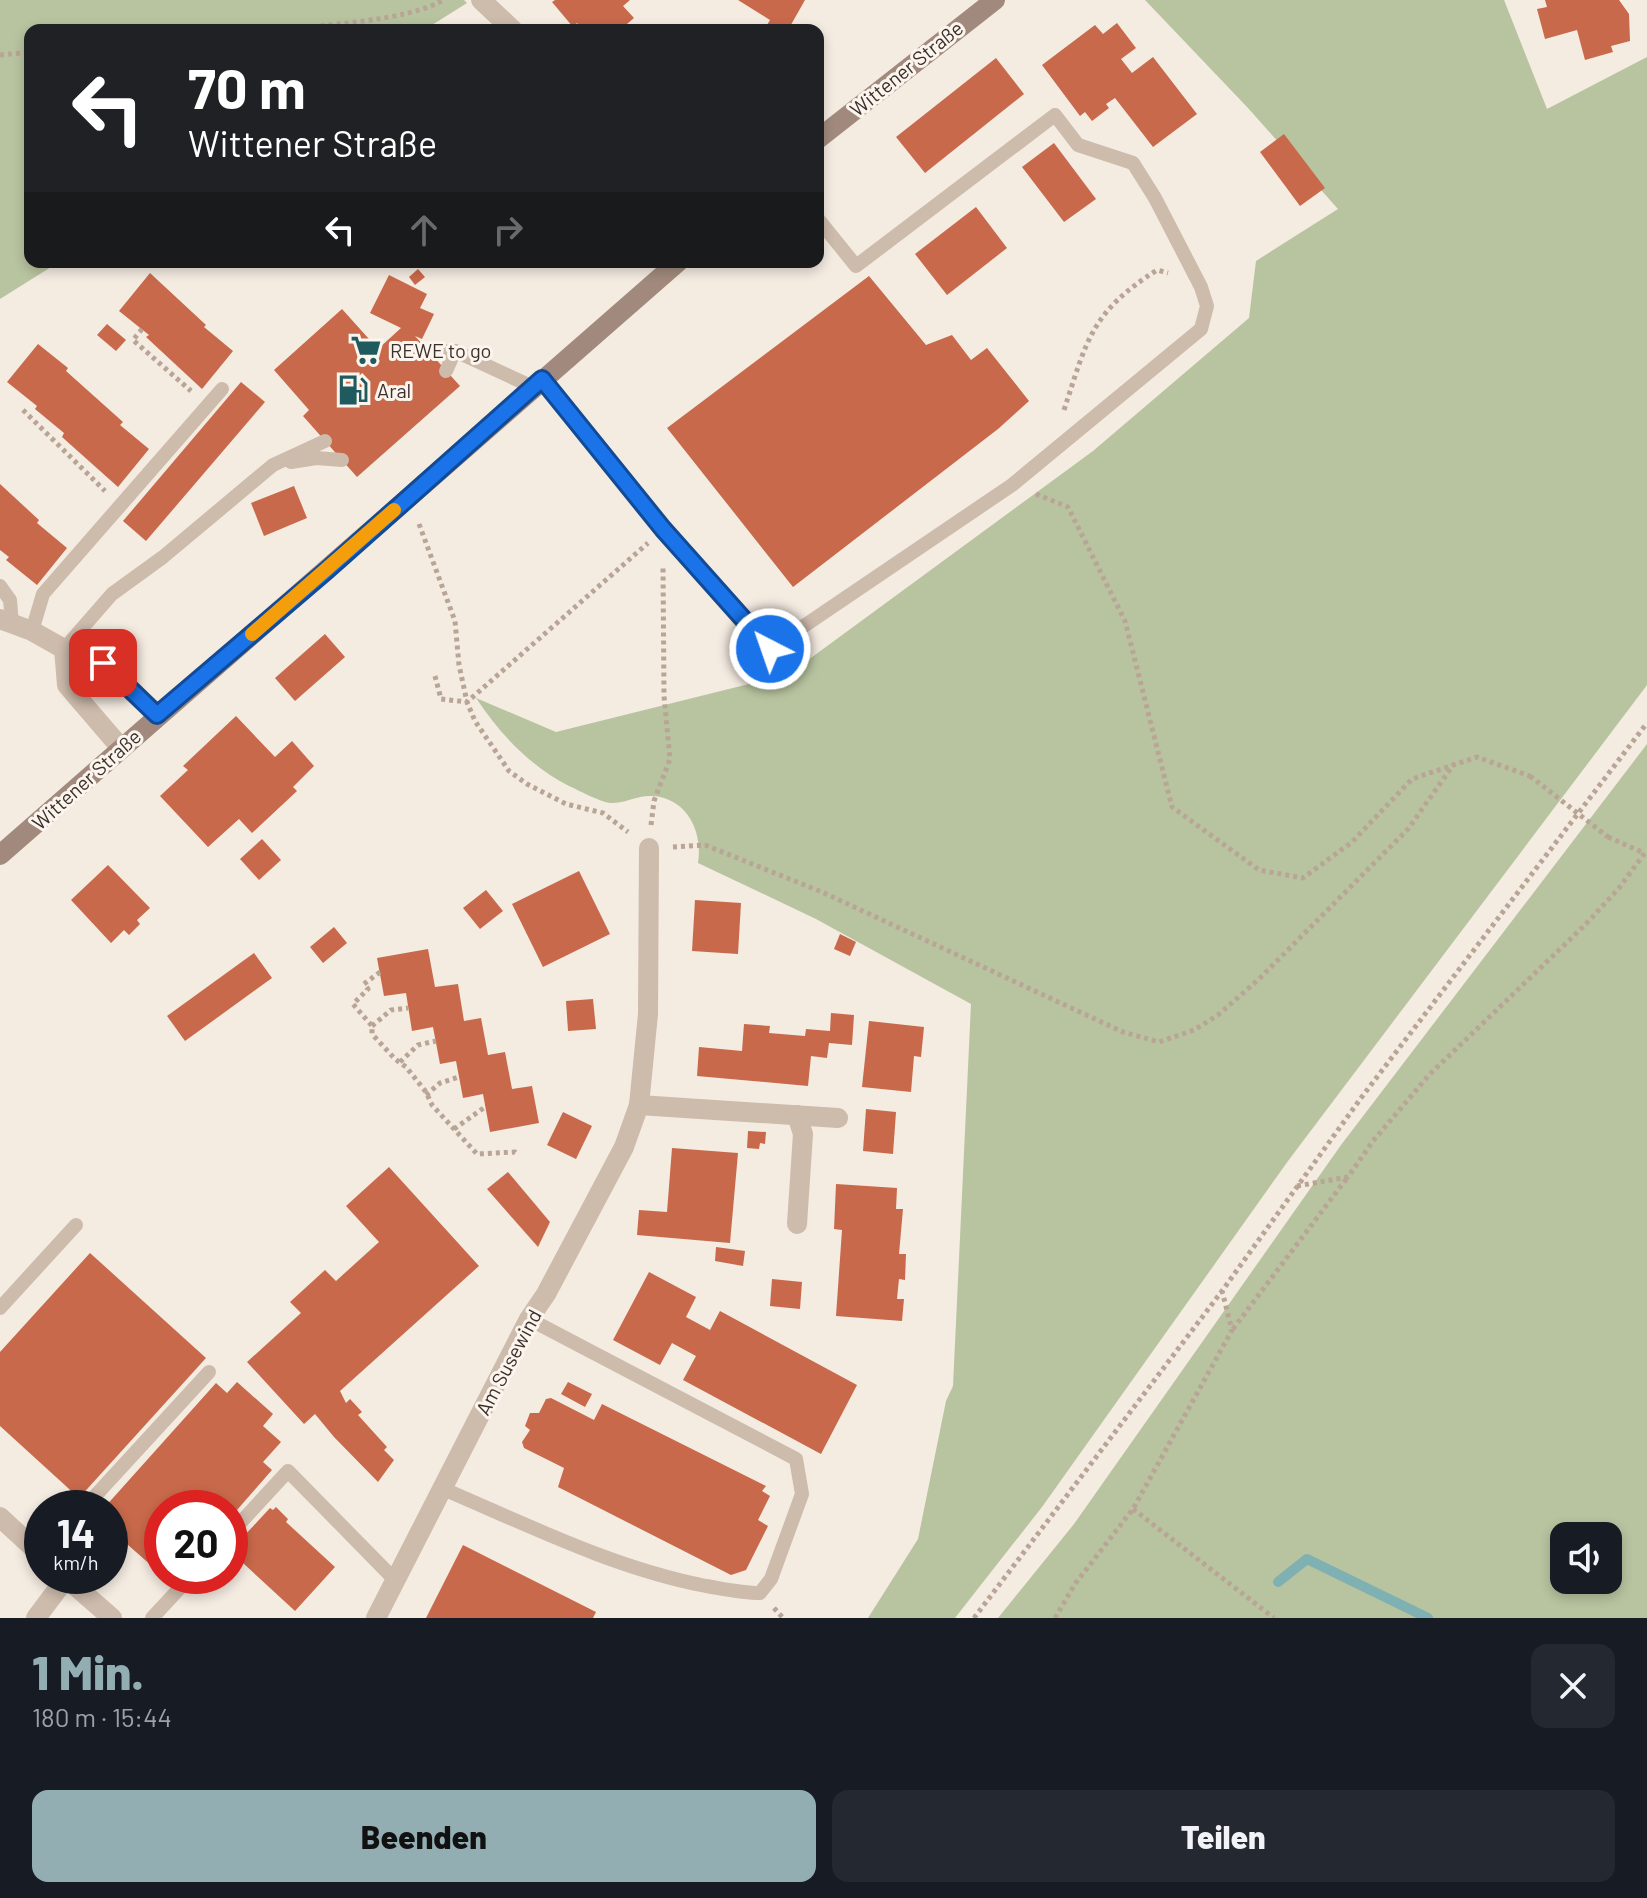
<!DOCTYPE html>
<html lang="de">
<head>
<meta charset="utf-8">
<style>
  :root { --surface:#171b24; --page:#242831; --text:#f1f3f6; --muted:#9ea1a6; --accent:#92aeb2 }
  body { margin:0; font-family:Barlow,sans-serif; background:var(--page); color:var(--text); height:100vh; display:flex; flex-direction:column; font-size:30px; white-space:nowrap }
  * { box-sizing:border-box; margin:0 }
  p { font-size:26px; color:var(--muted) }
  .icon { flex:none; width:44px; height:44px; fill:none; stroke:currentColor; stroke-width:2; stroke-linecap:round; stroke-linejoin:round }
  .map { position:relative; height:1618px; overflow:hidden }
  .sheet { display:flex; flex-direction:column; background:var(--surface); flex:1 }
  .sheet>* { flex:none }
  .guide { position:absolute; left:24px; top:24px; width:800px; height:244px; border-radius:16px; box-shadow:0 4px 12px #0003; background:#202124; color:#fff; overflow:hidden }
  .fabs { position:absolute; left:1550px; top:1522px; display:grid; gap:16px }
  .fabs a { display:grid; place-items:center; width:72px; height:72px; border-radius:16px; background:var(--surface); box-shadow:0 4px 12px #0003; font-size:40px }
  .speed { position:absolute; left:24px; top:1490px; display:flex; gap:16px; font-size:40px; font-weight:700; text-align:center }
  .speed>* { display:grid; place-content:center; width:104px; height:104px; border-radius:50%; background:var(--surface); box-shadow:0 4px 12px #0003; line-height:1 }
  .speed small { font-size:20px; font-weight:400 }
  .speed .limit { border:12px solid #d22; background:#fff; color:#111 }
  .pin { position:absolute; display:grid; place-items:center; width:68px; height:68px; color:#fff; margin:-34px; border-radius:16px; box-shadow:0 4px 12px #0006 }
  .me { position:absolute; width:88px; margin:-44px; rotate:319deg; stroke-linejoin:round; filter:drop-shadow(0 0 6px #0008) }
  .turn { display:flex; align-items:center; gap:28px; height:168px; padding:0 32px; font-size:36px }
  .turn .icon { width:104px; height:104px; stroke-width:2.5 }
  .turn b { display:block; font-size:56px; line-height:68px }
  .lanes { display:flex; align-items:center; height:76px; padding:0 32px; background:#0003; justify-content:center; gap:40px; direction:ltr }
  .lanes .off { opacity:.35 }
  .round { display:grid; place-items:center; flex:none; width:84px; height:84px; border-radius:16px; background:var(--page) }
  .overview { display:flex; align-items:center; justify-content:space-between; height:136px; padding:0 32px }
  h1 { font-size:48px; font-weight:800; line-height:60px; color:var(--accent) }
  .cta { display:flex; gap:16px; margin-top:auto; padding:16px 32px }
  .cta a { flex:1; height:92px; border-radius:16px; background:var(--accent); color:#111; font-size:32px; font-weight:800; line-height:92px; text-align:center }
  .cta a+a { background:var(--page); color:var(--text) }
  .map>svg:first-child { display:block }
</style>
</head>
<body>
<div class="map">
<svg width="1647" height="1618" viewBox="0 0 1647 1618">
  <rect width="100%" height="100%" fill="#f4ebe1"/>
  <g fill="#b8c4a0" fill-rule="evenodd">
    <path d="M 0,0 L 464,0 L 467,3 L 424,30 L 30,30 L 30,262 L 59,262 L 0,299 Z"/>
    <path d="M 1145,0 L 1504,0 L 1547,109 L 1647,57 L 1647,685 L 1288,1161 L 1042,1507 L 955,1618 L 868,1618 L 918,1539 L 946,1401 L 953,1386 L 971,1004 L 816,919 L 698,863 C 703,833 688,798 652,796 C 638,795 623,804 610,803 C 598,801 580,791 569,786 C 530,766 500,734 476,698 L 556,732 L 789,674 L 1093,451 L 1249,318 L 1256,261 L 1338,209 L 1248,108 Z"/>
    <path d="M 1647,744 L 1647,1618 L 998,1618 L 1074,1524 L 1341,1145 ZM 1608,1536 L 1608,1580 L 1564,1580 L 1564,1536 Z"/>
  </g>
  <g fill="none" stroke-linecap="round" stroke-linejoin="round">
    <path stroke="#7fb0b2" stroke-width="10" d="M 1278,1582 L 1307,1559 L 1428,1618"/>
  </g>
  <g fill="#c8694b">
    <path d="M 555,0 L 630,0 L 623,6 L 634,18 L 620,30 L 583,30 L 577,23 L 573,27 L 552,2 Z"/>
    <path d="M 738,0 L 805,0 L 788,30 L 764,30 L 770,20 Z"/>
    <path d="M 1545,0 L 1619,0 L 1629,14 L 1630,41 L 1611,46 L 1613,52 L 1585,60 L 1577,30 L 1545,39 L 1537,9 L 1547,7 Z"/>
    <path d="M 1117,23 L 1136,48 L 1121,59 L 1132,73 L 1153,57 L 1197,114 L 1153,147 L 1115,98 L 1106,104 L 1109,108 L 1092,121 L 1085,112 L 1080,116 L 1042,65 L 1095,25 L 1103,34 Z"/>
    <path d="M 996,58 L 1024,94 L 925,173 L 896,137 Z"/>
    <path d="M 1284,134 L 1325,188 L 1300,206 L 1260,152 Z"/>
    <path d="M 1054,143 L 1096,199 L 1064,222 L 1022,167 Z"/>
    <path d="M 976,207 L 1007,248 L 947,295 L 915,254 Z"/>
    <path d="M 418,269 L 425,277 L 415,285 L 409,277 Z"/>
    <path d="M 150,273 L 206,325 L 204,327 L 233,351 L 202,389 L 146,337 L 149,335 L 119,311 Z"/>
    <path d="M 389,275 L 427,294 L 420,308 L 434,314 L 422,339 L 415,336 L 460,386 L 357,477 L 303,416 L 309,410 L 274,370 L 342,309 L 378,349 L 401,328 L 370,313 Z"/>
    <path d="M 869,276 L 926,345 L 952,335 L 971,360 L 987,348 L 1029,401 L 998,429 L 793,587 L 667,428 Z"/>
    <path d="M 107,324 L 126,340 L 116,351 L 97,335 Z"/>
    <path d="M 38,344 L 68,368 L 66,371 L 123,422 L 120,425 L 149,449 L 118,487 L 62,437 L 64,433 L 35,409 L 37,406 L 7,382 Z"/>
    <path d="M 241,382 L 265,402 L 146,541 L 123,521 Z"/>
    <path d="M 0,484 L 39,520 L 37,523 L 67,548 L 37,585 L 6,560 L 9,557 L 0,550 Z"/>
    <path d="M 294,486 L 307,518 L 264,536 L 251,503 Z"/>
    <path d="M 325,634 L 345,657 L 295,701 L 275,678 Z"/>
    <path d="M 236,716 L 275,757 L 292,741 L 314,766 L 293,787 L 297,791 L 252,833 L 239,819 L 208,847 L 160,796 L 188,770 L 183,766 Z"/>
    <path d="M 262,839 L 281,860 L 259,880 L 240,859 Z"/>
    <path d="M 108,865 L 150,908 L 137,920 L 140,924 L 129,935 L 124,930 L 111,943 L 71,900 Z"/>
    <path d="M 579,871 L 610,934 L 543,967 L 512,904 Z"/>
    <path d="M 486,890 L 503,911 L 480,929 L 463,908 Z"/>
    <path d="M 695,900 L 741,903 L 738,954 L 692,951 Z"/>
    <path d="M 334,927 L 347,943 L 323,963 L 310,947 Z"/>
    <path d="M 840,934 L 856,942 L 850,956 L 834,949 Z"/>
    <path d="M 428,949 L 435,987 L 458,984 L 464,1021 L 481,1018 L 488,1055 L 505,1052 L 512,1089 L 532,1086 L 539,1123 L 490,1132 L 483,1094 L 463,1098 L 456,1061 L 440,1064 L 433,1027 L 412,1031 L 406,993 L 384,996 L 377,958 Z"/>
    <path d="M 254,953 L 272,978 L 185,1041 L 167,1016 Z"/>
    <path d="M 593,999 L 596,1029 L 568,1031 L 566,1001 Z"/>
    <path d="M 831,1013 L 854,1015 L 852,1045 L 829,1043 L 827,1058 L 811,1056 L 808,1086 L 697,1076 L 699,1047 L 742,1051 L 744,1024 L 770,1026 L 769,1033 L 805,1036 L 806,1029 L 830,1031 Z"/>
    <path d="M 869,1021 L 924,1027 L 921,1057 L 914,1056 L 911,1092 L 862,1087 Z"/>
    <path d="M 866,1109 L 896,1112 L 893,1154 L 863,1151 Z"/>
    <path d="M 563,1112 L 592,1126 L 576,1159 L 547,1145 Z"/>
    <path d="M 748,1131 L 766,1132 L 765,1144 L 760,1143 L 759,1149 L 747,1148 Z"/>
    <path d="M 672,1148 L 738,1153 L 730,1243 L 637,1235 L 639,1210 L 667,1212 Z"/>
    <path d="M 389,1167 L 479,1266 L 340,1391 L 346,1403 L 350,1399 L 362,1412 L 358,1415 L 387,1447 L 384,1450 L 394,1460 L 378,1482 L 334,1437 L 315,1414 L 304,1424 L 247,1362 L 301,1313 L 290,1302 L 325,1270 L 336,1281 L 379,1242 L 346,1206 Z"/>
    <path d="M 508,1172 L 550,1222 L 538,1247 L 487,1189 Z"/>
    <path d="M 836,1184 L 897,1188 L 896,1209 L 903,1209 L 899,1254 L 906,1254 L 905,1280 L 899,1279 L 897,1299 L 904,1299 L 902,1321 L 836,1316 L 842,1230 L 834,1229 Z"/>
    <path d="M 716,1247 L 745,1251 L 743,1266 L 715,1261 Z"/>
    <path d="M 90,1253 L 206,1358 L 79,1498 L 0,1426 L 0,1352 Z"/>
    <path d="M 649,1272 L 696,1297 L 686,1317 L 710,1330 L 720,1311 L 857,1385 L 821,1454 L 683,1380 L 696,1356 L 672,1343 L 660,1365 L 613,1340 Z"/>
    <path d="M 772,1279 L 802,1282 L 800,1309 L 770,1306 Z"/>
    <path d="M 237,1382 L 273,1414 L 263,1426 L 281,1442 L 263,1462 L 272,1470 L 230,1518 L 230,1508 L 162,1508 L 162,1575 L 110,1529 L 110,1508 L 104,1508 L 216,1383 L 227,1393 Z"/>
    <path d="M 568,1382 L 592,1394 L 585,1407 L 561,1394 Z"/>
    <path d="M 551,1398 L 594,1420 L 602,1404 L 766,1486 L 762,1491 L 770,1496 L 758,1520 L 768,1526 L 746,1570 L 731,1575 L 558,1487 L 564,1468 L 524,1448 L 522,1442 L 530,1430 L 525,1426 L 530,1413 L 539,1413 L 546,1399 Z"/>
    <path d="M 276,1507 L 288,1519 L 286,1522 L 335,1567 L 295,1611 L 230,1551 L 270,1508 L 273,1510 Z"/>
    <path d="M 463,1545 L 596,1612 L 593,1618 L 426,1618 Z"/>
  </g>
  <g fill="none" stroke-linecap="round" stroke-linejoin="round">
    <g stroke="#b9a596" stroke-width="5" stroke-dasharray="4 4" stroke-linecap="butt">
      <path d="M 273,30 C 314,26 410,21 443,0"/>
      <path d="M 0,55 L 30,52"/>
      <path d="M 142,329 L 133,340 L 191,391"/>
      <path d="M 23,410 L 105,491"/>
      <path d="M 1064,410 C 1087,340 1091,312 1157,270 L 1168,273"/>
      <path d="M 1036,494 L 1068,507 L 1125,621 L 1172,807 L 1259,870 L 1303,878 L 1352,842 L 1412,779 L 1477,757 L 1530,776"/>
      <path d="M 419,524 L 455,621 L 459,665 L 467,702 L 475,721 L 509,771 L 527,784 L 566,804 L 603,813 L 628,832"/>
      <path d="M 435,676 L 441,699 L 467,702 L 648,543"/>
      <path d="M 651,825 L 654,801 L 670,759 L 664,696 L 663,566"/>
      <path d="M 1608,837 L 1644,853"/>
      <path d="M 673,847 L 705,845 L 822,892 L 1123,1032 L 1159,1042 L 1194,1030 L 1218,1015 L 1259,979 L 1408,829 L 1454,764"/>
      <path d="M 380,972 L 364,984 L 368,989 L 353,1004 L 372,1026 L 372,1034 L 395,1059 L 406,1067 L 426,1092 L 432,1105 L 477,1154 L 515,1152 L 518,1155"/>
      <path d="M 372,1026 L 391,1010 L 408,1008"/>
      <path d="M 400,1062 L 418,1045 L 436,1041"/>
      <path d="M 426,1095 L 440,1083 L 459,1077"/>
      <path d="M 454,1129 L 485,1107"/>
      <path d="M 1297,1186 L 1348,1177 L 1373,1141 L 1429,1075 L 1586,924 L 1619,888 L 1647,850"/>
      <path d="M 1233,1329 L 1347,1178"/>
      <path d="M 1133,1509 L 1274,1618"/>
      <path d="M 774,1608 L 783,1618"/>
      <path d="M 974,1618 L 1222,1291 L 1361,1098 L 1647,723"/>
      <path d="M 1055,1618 L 1075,1584 L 1133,1509 L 1232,1330 L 1222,1291"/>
    </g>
    <g stroke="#cdbbac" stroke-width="14">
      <path d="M 429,352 L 455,351 L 533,387"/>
      <path d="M 446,371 L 455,351"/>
      <path d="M 542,379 L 663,529 L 770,649 L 1012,485 L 1201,329 L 1207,306 L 1201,287 L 1155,198 L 1133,163 L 1078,145 L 1055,115 L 856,266 L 818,219"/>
      <path d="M 291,462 L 316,458 L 342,460"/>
      <path d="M 0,586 L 10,600 L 12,623"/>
      <path d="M 32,631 L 43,594 L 222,389"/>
      <path d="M 64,649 L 112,594 L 163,557 L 273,465 L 325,441"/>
      <path d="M 0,1308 L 76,1225"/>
      <path d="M 441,1488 C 528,1525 613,1568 706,1586 C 724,1589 742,1593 760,1593 L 771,1579 L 802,1494 L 796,1459 L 529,1319"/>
      <path d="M 84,1508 L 209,1372"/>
      <path d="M 230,1534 L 288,1471 L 395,1580"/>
      <path d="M 152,1618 L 191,1576"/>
    </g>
    <g stroke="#cdbbac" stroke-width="20">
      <path d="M 481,0 L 513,30"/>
      <path d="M 0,619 L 32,631 L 64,649 L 103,663 L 157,715"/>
      <path d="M 64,649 L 67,685 L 121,748"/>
      <path d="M 639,1105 L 838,1118"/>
      <path d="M 797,1224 L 803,1134 L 797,1115"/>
      <path d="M 0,1517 L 42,1556"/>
      <path d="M 64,1576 L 112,1618"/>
      <path d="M 36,1618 L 66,1578"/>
      <path d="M 376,1618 L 529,1319 L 546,1294 L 624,1147 L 639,1105 L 648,1014 L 649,848"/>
    </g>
    <g stroke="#a18a7d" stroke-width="20">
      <path d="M 818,139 L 995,0"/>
      <path d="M 0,855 L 678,262"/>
    </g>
    <path stroke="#b9a596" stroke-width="5" stroke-dasharray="4 4" stroke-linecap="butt" d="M 1530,776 L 1608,837"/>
  </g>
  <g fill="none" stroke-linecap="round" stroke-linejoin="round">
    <g stroke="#114b97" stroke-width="20">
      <path id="route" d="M 103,663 L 157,715 L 326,571 L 542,379 L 663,529 L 770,649"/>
    </g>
    <use href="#route" stroke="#1a73e8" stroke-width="14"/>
    <path stroke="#f59e0b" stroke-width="14" d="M 252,634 L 394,510"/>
  </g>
  <defs>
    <g id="supermarket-bare" transform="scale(2.4)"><path d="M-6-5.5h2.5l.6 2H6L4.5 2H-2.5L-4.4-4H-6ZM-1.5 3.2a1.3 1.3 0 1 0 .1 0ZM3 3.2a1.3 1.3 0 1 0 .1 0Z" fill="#1f5a5e" stroke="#fbf5ee" stroke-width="2.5" paint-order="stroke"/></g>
    <g id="fuel-bare" transform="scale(2.4)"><path d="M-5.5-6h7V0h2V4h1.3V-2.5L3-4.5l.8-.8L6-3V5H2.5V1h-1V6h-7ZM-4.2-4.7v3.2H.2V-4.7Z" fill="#1f5a5e" stroke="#fbf5ee" stroke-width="2.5" paint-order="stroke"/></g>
  </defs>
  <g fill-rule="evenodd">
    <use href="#supermarket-bare" x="366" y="350"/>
    <use href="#fuel-bare" x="353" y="390"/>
  </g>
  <g text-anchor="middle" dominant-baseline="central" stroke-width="6" stroke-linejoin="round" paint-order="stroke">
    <g font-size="20" fill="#3b302b" stroke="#fbf5ee">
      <text transform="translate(906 68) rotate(-39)">Wittener Straße</text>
      <text transform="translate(86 779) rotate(-42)">Wittener Straße</text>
      <text transform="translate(508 1362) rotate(-62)">Am Susewind</text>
    </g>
    <g font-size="20" fill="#3b302b" stroke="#fbf5ee" text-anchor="start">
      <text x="390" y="350">REWE to go</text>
      <text x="377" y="390">Aral</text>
    </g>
  </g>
</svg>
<div class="fabs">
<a><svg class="icon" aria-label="sound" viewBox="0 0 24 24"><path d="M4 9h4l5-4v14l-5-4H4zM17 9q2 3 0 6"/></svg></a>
</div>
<div class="speed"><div>14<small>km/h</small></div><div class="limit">20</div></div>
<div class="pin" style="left:103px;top:663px;background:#d93025"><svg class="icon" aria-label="arrive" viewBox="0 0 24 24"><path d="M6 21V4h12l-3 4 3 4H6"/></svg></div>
<svg class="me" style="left:770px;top:649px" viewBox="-20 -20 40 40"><circle r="17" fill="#1a73e8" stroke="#fff" stroke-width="3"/><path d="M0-11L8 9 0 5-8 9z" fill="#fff"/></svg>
<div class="guide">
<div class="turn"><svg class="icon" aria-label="left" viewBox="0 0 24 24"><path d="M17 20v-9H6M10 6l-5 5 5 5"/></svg><div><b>70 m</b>Wittener Straße</div></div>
<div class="lanes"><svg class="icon" aria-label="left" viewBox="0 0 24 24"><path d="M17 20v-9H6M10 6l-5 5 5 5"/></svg><svg class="icon off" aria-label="ahead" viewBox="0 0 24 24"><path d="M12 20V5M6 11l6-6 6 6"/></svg><svg class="icon off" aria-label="right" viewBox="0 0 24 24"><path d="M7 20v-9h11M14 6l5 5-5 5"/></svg></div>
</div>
</div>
<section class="sheet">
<div class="overview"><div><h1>1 Min.</h1><p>180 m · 15:44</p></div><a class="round"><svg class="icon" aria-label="close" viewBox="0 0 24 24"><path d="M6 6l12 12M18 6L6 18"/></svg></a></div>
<div class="cta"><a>Beenden</a><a>Teilen</a></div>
</section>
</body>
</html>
